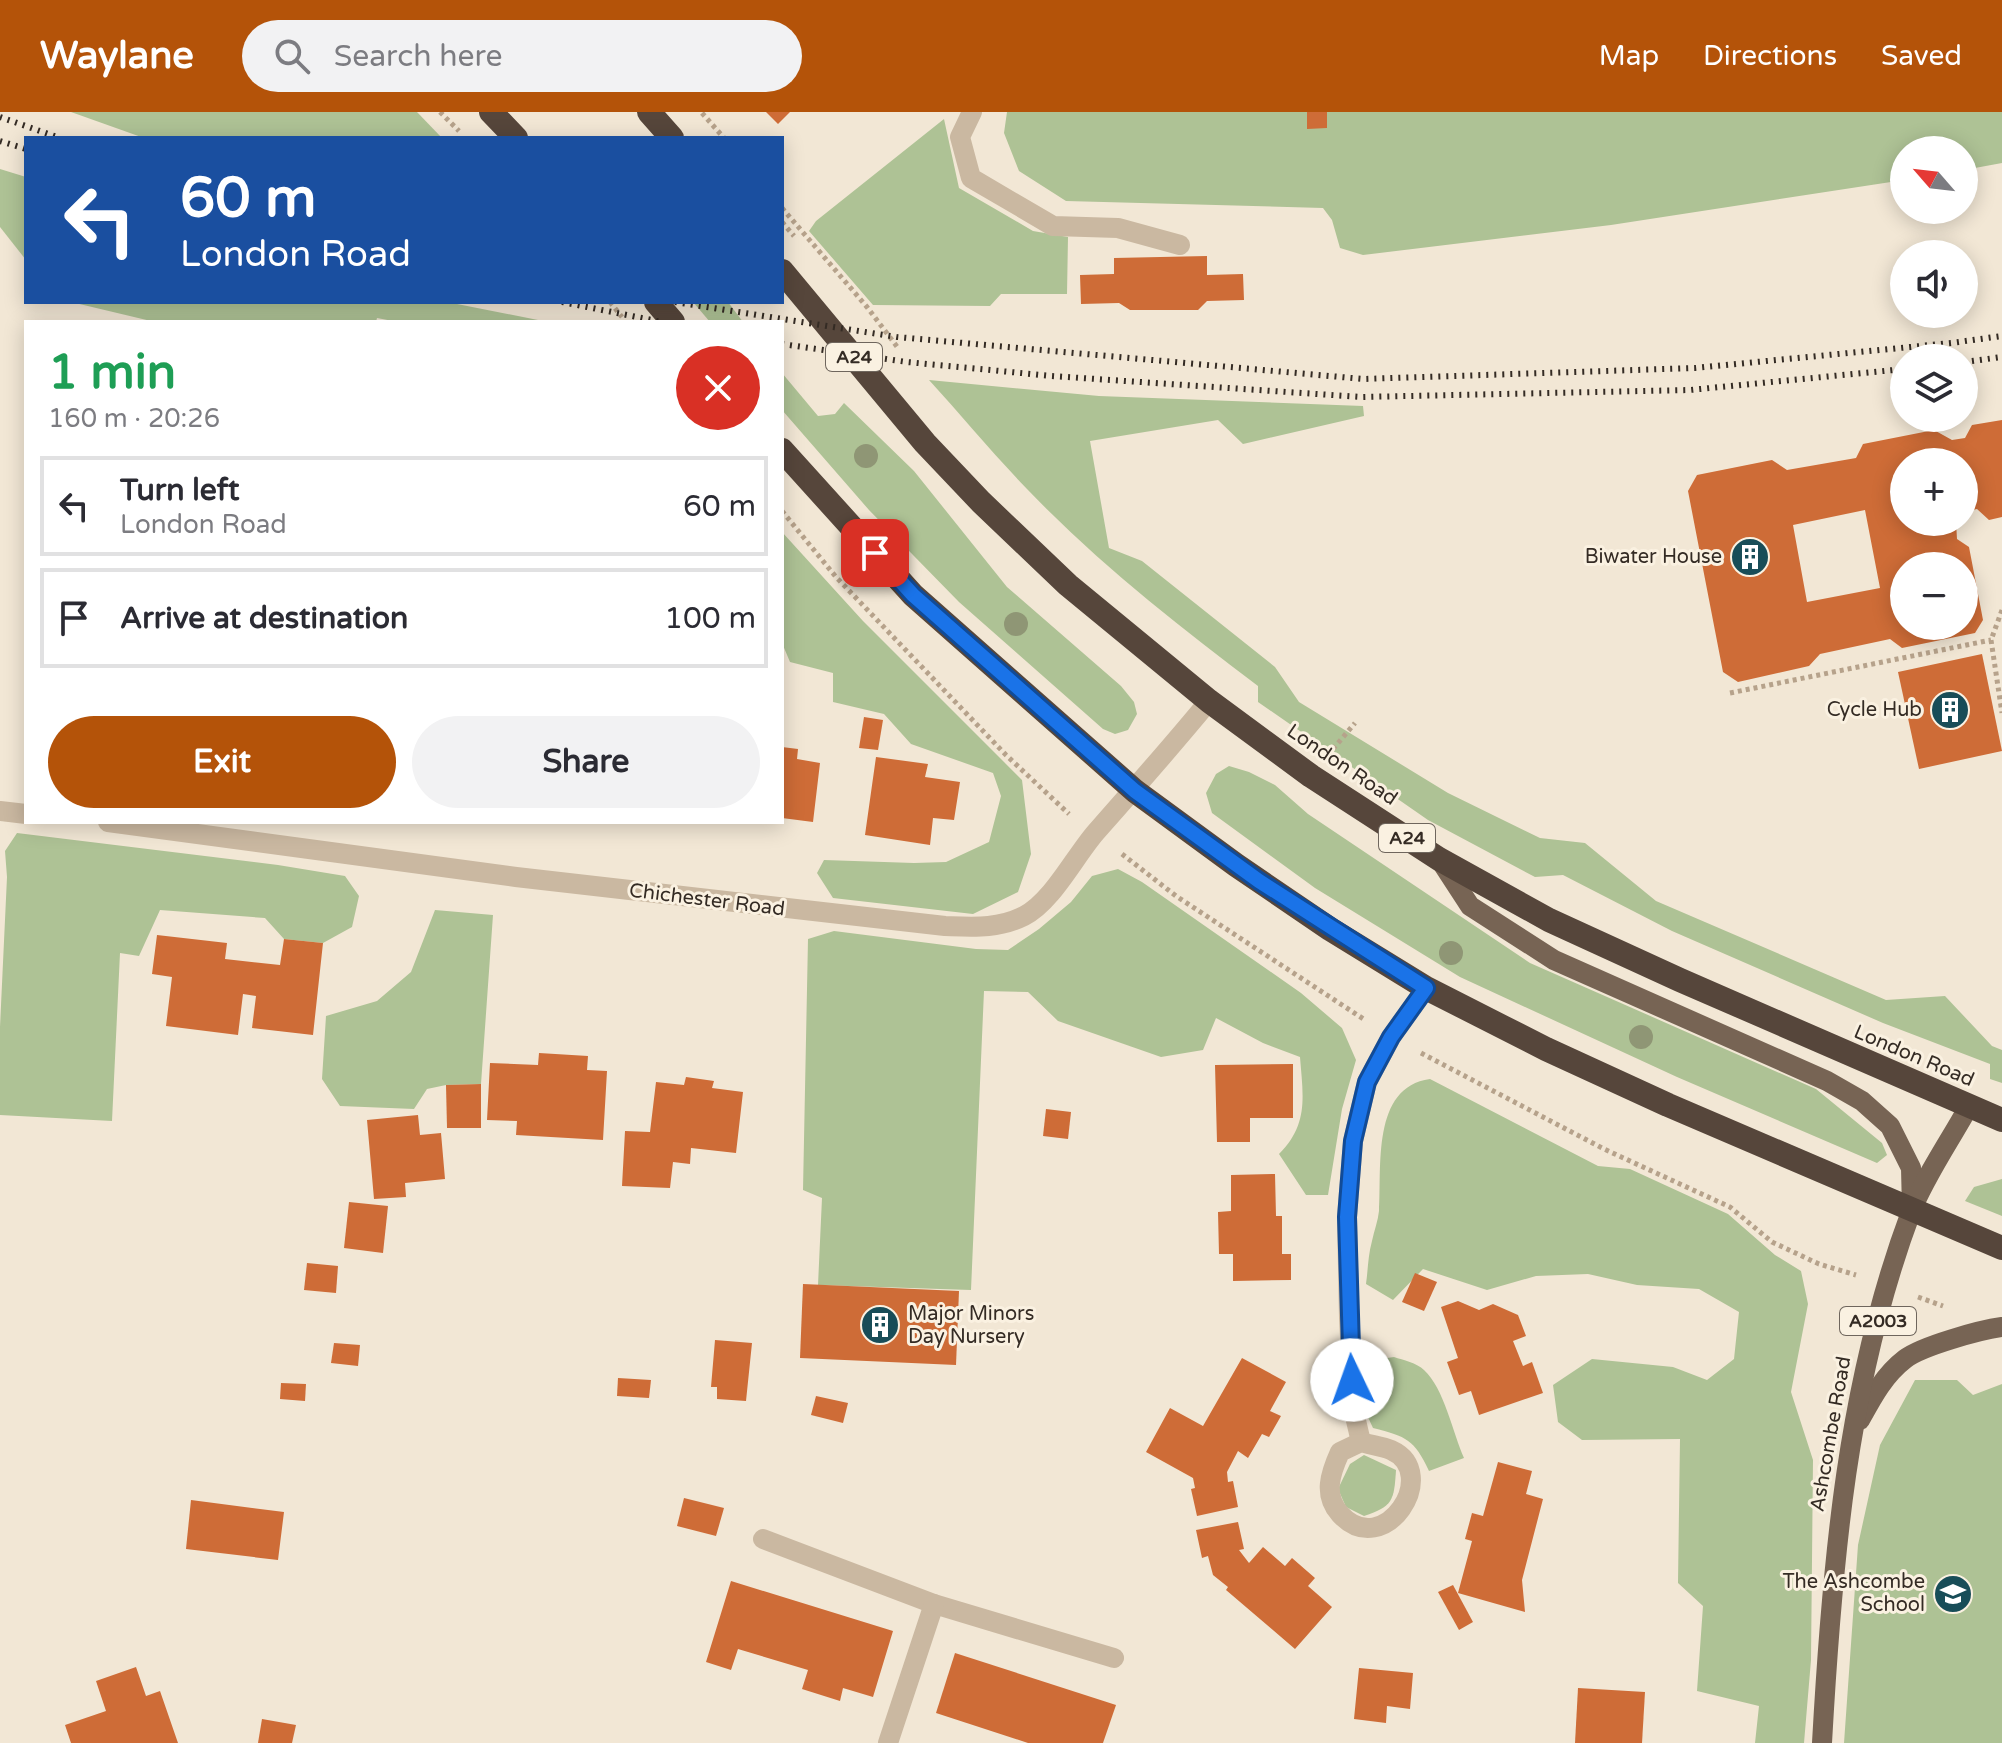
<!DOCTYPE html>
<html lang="en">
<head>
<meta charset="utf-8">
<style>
  :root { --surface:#fff; --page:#f2f2f3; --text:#2b2b33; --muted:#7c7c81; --line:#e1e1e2; --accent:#b45309 }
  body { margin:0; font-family:"Varela Round",sans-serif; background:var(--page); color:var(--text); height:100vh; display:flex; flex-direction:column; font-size:30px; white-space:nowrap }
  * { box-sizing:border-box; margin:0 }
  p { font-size:26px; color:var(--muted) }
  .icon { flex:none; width:44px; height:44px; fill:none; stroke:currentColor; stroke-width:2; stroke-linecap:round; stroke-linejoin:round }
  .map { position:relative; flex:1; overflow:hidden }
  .sheet { position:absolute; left:24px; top:208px; width:760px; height:504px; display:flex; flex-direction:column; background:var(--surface); border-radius:0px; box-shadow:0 4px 20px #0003 }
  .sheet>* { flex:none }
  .hud { position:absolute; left:24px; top:24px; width:760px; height:168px; border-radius:0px; box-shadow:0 4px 20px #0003; background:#1a4fa0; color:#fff; overflow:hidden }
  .needle { width:52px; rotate:298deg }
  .buttons { position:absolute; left:1890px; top:24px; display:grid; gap:16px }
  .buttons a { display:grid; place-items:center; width:88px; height:88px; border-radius:50%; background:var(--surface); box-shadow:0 4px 20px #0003; font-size:40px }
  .pin { position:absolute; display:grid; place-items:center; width:68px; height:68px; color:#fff; margin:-34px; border-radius:16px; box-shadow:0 4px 12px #0006 }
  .me { position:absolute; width:88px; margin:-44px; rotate:357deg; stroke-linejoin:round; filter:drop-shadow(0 0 6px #0008) }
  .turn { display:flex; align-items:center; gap:28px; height:168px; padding:0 24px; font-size:36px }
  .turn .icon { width:104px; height:104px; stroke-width:2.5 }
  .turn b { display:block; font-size:56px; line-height:68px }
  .round { display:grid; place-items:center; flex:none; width:84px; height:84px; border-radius:42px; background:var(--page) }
  .overview { display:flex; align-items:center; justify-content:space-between; height:136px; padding:0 24px }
  h1 { font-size:48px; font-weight:700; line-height:60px; color:#1e9e55 }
  .cta { display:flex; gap:16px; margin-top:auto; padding:16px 24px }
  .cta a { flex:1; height:92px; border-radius:48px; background:var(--accent); color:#fff; font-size:32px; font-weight:700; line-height:92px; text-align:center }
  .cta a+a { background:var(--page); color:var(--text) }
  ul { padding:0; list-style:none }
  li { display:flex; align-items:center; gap:24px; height:100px; margin:0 16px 12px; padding:0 8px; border:4px solid var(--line); border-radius:0px }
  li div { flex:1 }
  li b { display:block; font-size:30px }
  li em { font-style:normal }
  header { display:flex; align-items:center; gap:48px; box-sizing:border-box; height:112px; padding:0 40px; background:var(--accent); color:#fff }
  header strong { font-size:38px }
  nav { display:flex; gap:44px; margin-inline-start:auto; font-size:28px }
  .search { width:560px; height:72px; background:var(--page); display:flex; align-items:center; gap:20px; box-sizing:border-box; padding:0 28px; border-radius:44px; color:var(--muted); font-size:30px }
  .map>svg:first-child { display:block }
</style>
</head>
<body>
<header>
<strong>Waylane</strong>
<div class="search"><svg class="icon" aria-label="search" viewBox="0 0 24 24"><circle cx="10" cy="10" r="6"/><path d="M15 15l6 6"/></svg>Search here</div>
<nav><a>Map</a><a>Directions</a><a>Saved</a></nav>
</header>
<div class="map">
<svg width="2002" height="1631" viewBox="0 0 2002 1631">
  <rect width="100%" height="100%" fill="#f2e7d5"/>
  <g fill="#aec295">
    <path d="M 71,0 L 417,0 L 442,26 L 144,26 Z"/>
    <path d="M 1007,0 L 2002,0 L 2002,51 L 1964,58 L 1964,38 L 1904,38 L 1904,68 L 1611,113 L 1363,143 L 1340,136 L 1332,108 L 1323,96 L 1066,89 L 1019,59 L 1004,21 Z"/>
    <path d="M 944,7 L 959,76 L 1033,119 L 1068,125 L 1067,182 L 1001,182 L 990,194 L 873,193 L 809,119 L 816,109 Z"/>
    <path d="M 0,57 L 26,65 L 26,148 L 0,115 Z"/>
    <path d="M 71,190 L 447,190 L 548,210 L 398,210 L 377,206 L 376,210 L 155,210 Z"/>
    <path d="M 693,190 L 728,190 L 743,210 L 710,210 Z"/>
    <path d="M 782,261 L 818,304 L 835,302 L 844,291 L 914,359 L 1007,475 L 1121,574 L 1134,590 L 1137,602 L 1128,618 L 1115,622 L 1103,617 L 959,490 L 869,398 L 782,298 Z"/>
    <path d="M 929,268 L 1099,284 L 1363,294 L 1364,304 L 1243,332 L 1218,308 L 1090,329 L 1109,436 L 1142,449 L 1275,555 L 1299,590 L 1448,681 L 1540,726 L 1585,731 L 1656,789 L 1886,888 L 1945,884 L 1992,934 L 2002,938 L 2002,971 L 1990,967 L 1990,952 L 1883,911 L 1672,819 L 1563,763 L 1535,765 L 1428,708 L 1258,590 L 1258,574 C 1177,513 1097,450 1027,377 C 993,342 962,304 929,268 Z"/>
    <path d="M 782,420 L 863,509 L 1022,668 L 1031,742 L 1018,780 L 973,802 L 833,786 L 817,761 L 824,748 L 914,751 L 946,750 L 989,730 L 1001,684 L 993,661 L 911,632 L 884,602 L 833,590 L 833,561 L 790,550 L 782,531 Z"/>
    <path d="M 1229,654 L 1249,660 L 1275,673 L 1308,702 L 1530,851 L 1816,977 L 1882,1031 L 1887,1043 L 1877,1051 L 1677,965 L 1460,865 L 1315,776 L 1212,701 L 1206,681 L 1216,662 Z"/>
    <path d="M 17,721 L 278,753 L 345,764 L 359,784 L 352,815 L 323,831 L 284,827 L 265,806 L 160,798 L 139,844 L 120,841 L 112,1009 L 0,1003 L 0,915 L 7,765 L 5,739 Z"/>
    <path d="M 1118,757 L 1142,770 L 1301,881 L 1342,916 L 1356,948 L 1342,997 L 1328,1083 L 1306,1083 L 1279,1042 C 1309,1012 1303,984 1300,945 L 1263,931 L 1216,906 L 1203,938 L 1161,945 L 1058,909 L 1028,880 L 984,879 L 971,1178 L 818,1173 L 822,1086 L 803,1078 L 808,827 L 834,819 L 976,837 L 1008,838 L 1039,817 L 1071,790 L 1092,764 Z"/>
    <path d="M 435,798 L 493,803 L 481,972 L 446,973 L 427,977 L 414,997 L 340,994 L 322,967 L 326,904 L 377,889 L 411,860 Z"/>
    <path d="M 1430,967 L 1598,1054 L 1630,1057 L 1728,1102 L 1775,1143 L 1801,1159 L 1808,1192 L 1791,1280 L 1813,1348 L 1811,1548 L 1804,1631 L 1755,1631 L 1759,1594 L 1697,1579 L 1703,1494 L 1678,1471 L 1680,1327 L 1582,1328 L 1558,1310 L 1553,1273 L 1592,1247 L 1673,1255 L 1707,1268 L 1734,1247 L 1739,1200 L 1699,1177 L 1637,1173 L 1588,1162 L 1536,1164 L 1487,1178 L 1423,1157 L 1393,1188 L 1366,1172 C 1368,1158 1368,1143 1372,1129 C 1374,1119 1378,1109 1379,1099 C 1382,1056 1371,975 1430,967 Z"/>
    <path d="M 2002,1067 L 2002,1104 L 1965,1089 L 1974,1075 Z"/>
    <path d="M 1394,1245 C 1403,1248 1417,1251 1424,1258 C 1444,1276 1453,1321 1464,1346 L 1429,1359 C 1414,1327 1407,1325 1373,1316 L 1360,1288 L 1367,1249 Z"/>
    <path d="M 1915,1268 L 1957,1268 L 1973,1283 L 2002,1272 L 2002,1631 L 1844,1631 L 1858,1433 L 1880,1333 Z"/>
    <path d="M 1364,1343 L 1396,1358 C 1394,1389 1393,1394 1364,1404 L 1346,1395 L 1338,1377 L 1350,1352 Z"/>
  </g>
  <g fill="#ce6c37" fill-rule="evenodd">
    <path d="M 766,0 L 790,0 L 778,12 Z"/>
    <path d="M 1307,0 L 1327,0 L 1327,16 L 1307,17 Z"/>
    <path d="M 1207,144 L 1207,163 L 1243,162 L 1244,188 L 1207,189 L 1198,198 L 1130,198 L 1119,191 L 1081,192 L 1080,163 L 1114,162 L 1114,146 Z"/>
    <path d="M 2002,308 L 2002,405 L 1989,408 L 1977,397 L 1964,400 L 1964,350 L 1904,350 L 1904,410 L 1956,410 L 1957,427 L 1969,435 L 1983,508 L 1975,521 L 1902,536 L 1890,527 L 1820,542 L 1809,554 L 1738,570 L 1723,560 L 1688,379 L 1697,363 L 1772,348 L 1787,358 L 1856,346 L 1863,332 L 1934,318 L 1952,328 L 1965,326 L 1972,313 ZM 1865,398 L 1880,476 L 1807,490 L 1793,413 ZM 1904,454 L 1964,454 L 1964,514 L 1904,514 Z"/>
    <path d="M 1982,542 L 2002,639 L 1919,657 L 1898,560 Z"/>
    <path d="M 864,605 L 883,608 L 878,638 L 859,636 Z"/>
    <path d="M 782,635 L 798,637 L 797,647 L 820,651 L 813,710 L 782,706 Z"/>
    <path d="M 876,645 L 928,652 L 925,665 L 960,670 L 954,708 L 933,706 L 930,733 L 865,723 Z"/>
    <path d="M 157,823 L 227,831 L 225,847 L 280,853 L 284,827 L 323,831 L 313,923 L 252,916 L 256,884 L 243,882 L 238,923 L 166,914 L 172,865 L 152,862 Z"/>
    <path d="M 539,941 L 588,944 L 587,958 L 607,959 L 603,1028 L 516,1023 L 517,1009 L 487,1008 L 490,951 L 538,953 Z"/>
    <path d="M 1293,952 L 1293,1006 L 1250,1006 L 1250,1030 L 1217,1030 L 1215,953 Z"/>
    <path d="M 686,965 L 714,969 L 712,976 L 743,980 L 736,1041 L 691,1036 L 690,1052 L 673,1050 L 670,1076 L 622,1074 L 625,1019 L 650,1020 L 656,970 L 684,973 Z"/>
    <path d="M 481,972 L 481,1016 L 447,1016 L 446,973 Z"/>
    <path d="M 1046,997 L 1071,1000 L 1068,1027 L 1043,1024 Z"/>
    <path d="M 418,1003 L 420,1023 L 441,1021 L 445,1067 L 405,1071 L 406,1085 L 374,1087 L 367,1008 Z"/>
    <path d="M 1275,1062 L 1276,1104 L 1282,1104 L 1282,1142 L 1291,1142 L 1291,1168 L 1233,1169 L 1233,1142 L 1219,1142 L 1218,1100 L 1231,1099 L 1231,1063 Z"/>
    <path d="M 349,1090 L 388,1094 L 383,1141 L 344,1136 Z"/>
    <path d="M 307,1151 L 338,1154 L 336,1181 L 304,1178 Z"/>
    <path d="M 1415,1161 L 1437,1170 L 1424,1199 L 1402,1190 Z"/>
    <path d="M 803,1172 L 959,1179 L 956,1253 L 800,1246 Z"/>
    <path d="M 1458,1189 L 1479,1198 L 1493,1192 L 1518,1203 L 1526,1224 L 1513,1229 L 1523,1254 L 1532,1250 L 1543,1281 L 1479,1303 L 1471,1279 L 1459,1283 L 1447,1250 L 1458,1246 L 1441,1195 Z"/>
    <path d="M 715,1228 L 752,1231 L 746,1289 L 717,1287 L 717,1275 L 711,1275 Z"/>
    <path d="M 334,1231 L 360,1233 L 358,1254 L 331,1251 Z"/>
    <path d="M 1242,1246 L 1286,1270 L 1270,1299 L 1281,1304 L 1269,1325 L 1262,1322 L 1248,1346 L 1238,1339 L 1227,1360 L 1228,1370 L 1233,1369 L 1238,1395 L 1197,1404 L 1191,1377 L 1195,1376 L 1193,1366 L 1146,1340 L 1170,1296 L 1203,1314 Z"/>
    <path d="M 618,1266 L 651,1268 L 649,1286 L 617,1284 Z"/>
    <path d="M 281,1271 L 306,1272 L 305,1289 L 280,1287 Z"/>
    <path d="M 816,1284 L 848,1291 L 843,1311 L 811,1303 Z"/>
    <path d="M 1498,1350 L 1532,1359 L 1526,1382 L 1543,1387 L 1522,1468 L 1525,1500 L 1458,1481 L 1472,1429 L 1465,1427 L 1472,1401 L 1483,1404 Z"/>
    <path d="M 684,1386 L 724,1396 L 716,1424 L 677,1414 Z"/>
    <path d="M 191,1388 L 284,1400 L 278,1448 L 186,1437 Z"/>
    <path d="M 1238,1410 L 1244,1437 L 1239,1438 L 1249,1451 L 1263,1435 L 1285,1454 L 1292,1446 L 1315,1466 L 1308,1474 L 1332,1495 L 1295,1537 L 1226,1478 L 1228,1475 L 1213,1463 L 1208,1444 L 1202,1446 L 1196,1418 Z"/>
    <path d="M 731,1469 L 893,1519 L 873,1585 L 843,1576 L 840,1589 L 802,1577 L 808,1558 L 738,1537 L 731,1558 L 706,1550 Z"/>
    <path d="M 1453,1473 L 1473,1510 L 1459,1518 L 1438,1480 Z"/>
    <path d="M 955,1541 L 1116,1593 L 1103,1631 L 1028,1631 L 936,1601 Z"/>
    <path d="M 136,1555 L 146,1584 L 160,1579 L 178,1631 L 71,1631 L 65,1613 L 106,1599 L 96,1569 Z"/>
    <path d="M 1359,1556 L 1413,1561 L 1410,1597 L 1387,1594 L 1386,1611 L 1354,1607 Z"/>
    <path d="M 1578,1576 L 1645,1580 L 1642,1631 L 1575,1631 Z"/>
    <path d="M 262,1607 L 296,1613 L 292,1631 L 258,1631 Z"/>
  </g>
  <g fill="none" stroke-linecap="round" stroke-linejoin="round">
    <g stroke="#b6a28b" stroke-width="5" stroke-dasharray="4 4" stroke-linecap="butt">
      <path d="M 440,0 L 459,19"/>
      <path d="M 702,1 L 724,26"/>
      <path d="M 782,96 L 867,195 L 898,236"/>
      <path d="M 782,110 L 794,124"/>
      <path d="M 610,190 L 622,205"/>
      <path d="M 782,399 L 836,465 L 1006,643 L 1069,702"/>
      <path d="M 2002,498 L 1991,528 L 2002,601"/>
      <path d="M 1730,581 L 1991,528"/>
      <path d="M 1333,637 L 1355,611"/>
      <path d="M 1122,742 L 1176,784 L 1365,908"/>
      <path d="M 1421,941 L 1604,1037 L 1730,1095 L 1772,1130 L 1819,1152 L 1856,1163"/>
      <path d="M 1918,1185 L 1943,1194"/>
    </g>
    <g stroke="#cab8a1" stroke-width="20">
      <path d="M 972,0 L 960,25 L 971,66 L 1053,114 L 1118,116 L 1180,133"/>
      <path d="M 763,1427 L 934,1492 L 1114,1546"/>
    </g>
    <g stroke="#cab8a1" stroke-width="20">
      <path d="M 0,699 L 26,702"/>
      <path d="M 108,710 L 516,765 L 945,814 C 974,815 998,817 1024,804 C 1052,790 1075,744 1096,720 C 1134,677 1172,634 1209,589"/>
      <path d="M 1361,1330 L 1354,1300 L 1349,1206 L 1347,1105 L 1353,1029 L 1367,970 L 1391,925 L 1426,876"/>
      <path d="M 1361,1330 C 1370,1333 1382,1334 1391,1338 C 1442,1361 1384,1450 1340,1402 C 1323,1383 1330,1362 1340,1340 Z"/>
      <path d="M 888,1631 L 934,1492"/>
    </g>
    <g stroke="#776454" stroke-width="20">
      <path d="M 1440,748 L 1470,794 L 1554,848 L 1827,969 L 1862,989 L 1890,1014 L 1911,1056 L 1912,1097"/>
      <path d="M 1860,1308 C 1872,1286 1884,1263 1905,1247 C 1922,1234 1980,1218 2002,1215"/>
      <path d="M 1822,1631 C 1832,1451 1847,1271 1911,1100 C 1924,1066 1951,1027 1969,994"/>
    </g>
    <g stroke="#56463b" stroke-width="24">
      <path d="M 491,0 L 516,26"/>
      <path d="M 649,0 L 672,26"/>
      <path d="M 782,159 L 925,331 L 981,390 L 1068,473 L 1209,589 L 1311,664 L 1439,747 L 1549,808 L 1680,868 L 2002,1008"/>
      <path d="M 656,190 L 673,210"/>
      <path d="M 782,338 L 913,483 L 1135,679 L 1236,753 L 1330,817 L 1426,876 L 1546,937 L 1668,993 L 2002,1136"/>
    </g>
    <g stroke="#342b24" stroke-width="6" stroke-dasharray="2 6" stroke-linecap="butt">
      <path d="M 0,5 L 60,26"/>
      <path d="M 0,29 L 26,37"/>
      <path d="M 562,190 L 662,210"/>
      <path d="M 675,190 L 897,225 L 1363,267 L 1695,256 L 1951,231 L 2002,224"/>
      <path d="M 782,232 L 907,250 L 1052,264 L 1361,285 L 1690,278 L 1904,257"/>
      <path d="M 1964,250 L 2002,245"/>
    </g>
  </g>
  <g fill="#8f9675">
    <circle cx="866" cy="344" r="12"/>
    <circle cx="1016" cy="512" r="12"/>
    <circle cx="1451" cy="841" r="12"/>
    <circle cx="1641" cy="925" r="12"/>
  </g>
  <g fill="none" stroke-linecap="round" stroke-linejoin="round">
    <g stroke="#114b97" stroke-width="20">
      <path id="route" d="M 875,441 L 913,483 L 1135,679 L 1259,769 L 1426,876 L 1391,925 L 1367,970 L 1353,1029 L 1347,1105 L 1352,1268"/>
    </g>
    <use href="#route" stroke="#1a73e8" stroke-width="14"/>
  </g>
  <defs>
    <g id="building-disc" transform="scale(2)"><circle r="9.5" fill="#184d58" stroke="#faf1e1"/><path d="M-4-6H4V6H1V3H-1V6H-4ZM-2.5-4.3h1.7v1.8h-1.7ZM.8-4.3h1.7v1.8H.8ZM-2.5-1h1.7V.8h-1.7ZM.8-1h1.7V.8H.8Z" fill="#fff"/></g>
    <g id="school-disc" transform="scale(2)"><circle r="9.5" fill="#184d58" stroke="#faf1e1"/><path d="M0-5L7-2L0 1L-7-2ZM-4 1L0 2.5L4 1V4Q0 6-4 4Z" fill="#fff"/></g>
  </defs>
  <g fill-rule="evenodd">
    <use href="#building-disc" x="1750" y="445"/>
    <use href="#building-disc" x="1950" y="598"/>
    <use href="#building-disc" x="880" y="1213"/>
    <use href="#school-disc" x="1953" y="1482"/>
  </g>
  <g text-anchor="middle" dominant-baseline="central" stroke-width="6" stroke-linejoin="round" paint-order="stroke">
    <g fill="#faf1e1" stroke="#6f665d" stroke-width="2">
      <rect x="826" y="231" width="56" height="28" rx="6"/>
      <rect x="1379" y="712" width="56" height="28" rx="6"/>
      <rect x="1840" y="1195" width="76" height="28" rx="6"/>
    </g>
    <g font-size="18" font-weight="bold" fill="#342b24">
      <text x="854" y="245">A24</text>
      <text x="1407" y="726">A24</text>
      <text x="1878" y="1209">A2003</text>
    </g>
    <g font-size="20" fill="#342b24" stroke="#faf1e1" text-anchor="end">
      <text x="1722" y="445">Biwater House</text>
      <text x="1922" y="598">Cycle Hub</text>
      <text x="908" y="1202" text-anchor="start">Major Minors<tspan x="908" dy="23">Day Nursery</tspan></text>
      <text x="1925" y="1470">The Ashcombe<tspan x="1925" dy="23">School</tspan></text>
    </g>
    <g font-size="20" fill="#342b24" stroke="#faf1e1">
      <text transform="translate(1342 653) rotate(34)">London Road</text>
      <text transform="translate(707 788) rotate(7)">Chichester Road</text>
      <text transform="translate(1914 944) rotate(23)">London Road</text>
      <text transform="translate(1831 1322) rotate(-80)">Ashcombe Road</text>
    </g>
  </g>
</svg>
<div class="buttons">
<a><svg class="needle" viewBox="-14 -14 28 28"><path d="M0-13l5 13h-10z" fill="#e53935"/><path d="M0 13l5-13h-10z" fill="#7c7c81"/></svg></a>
<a><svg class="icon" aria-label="sound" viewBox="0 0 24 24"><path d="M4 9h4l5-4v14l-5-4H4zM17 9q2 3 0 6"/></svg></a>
<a><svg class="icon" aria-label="layers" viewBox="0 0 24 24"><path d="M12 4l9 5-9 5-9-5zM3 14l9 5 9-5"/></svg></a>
<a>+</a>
<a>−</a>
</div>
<div class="pin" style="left:875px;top:441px;background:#d93025"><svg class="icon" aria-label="arrive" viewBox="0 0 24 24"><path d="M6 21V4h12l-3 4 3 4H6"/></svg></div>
<svg class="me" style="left:1352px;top:1268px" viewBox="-20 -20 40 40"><circle r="19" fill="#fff"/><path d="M0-13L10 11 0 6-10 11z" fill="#1a73e8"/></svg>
<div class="hud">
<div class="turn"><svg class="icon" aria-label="left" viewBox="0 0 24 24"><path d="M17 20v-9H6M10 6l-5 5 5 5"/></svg><div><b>60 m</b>London Road</div></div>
</div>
<section class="sheet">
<div class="overview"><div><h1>1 min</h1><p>160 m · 20:26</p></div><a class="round" style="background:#d93025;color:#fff"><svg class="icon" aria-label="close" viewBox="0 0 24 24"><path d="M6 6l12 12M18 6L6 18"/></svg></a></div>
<ul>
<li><svg class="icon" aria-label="left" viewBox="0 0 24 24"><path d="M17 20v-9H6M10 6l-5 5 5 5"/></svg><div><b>Turn left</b><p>London Road</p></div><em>60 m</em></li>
<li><svg class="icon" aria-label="arrive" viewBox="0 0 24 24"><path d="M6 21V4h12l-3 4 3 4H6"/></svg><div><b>Arrive at destination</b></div><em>100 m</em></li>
</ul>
<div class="cta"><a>Exit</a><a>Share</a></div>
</section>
</div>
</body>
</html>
